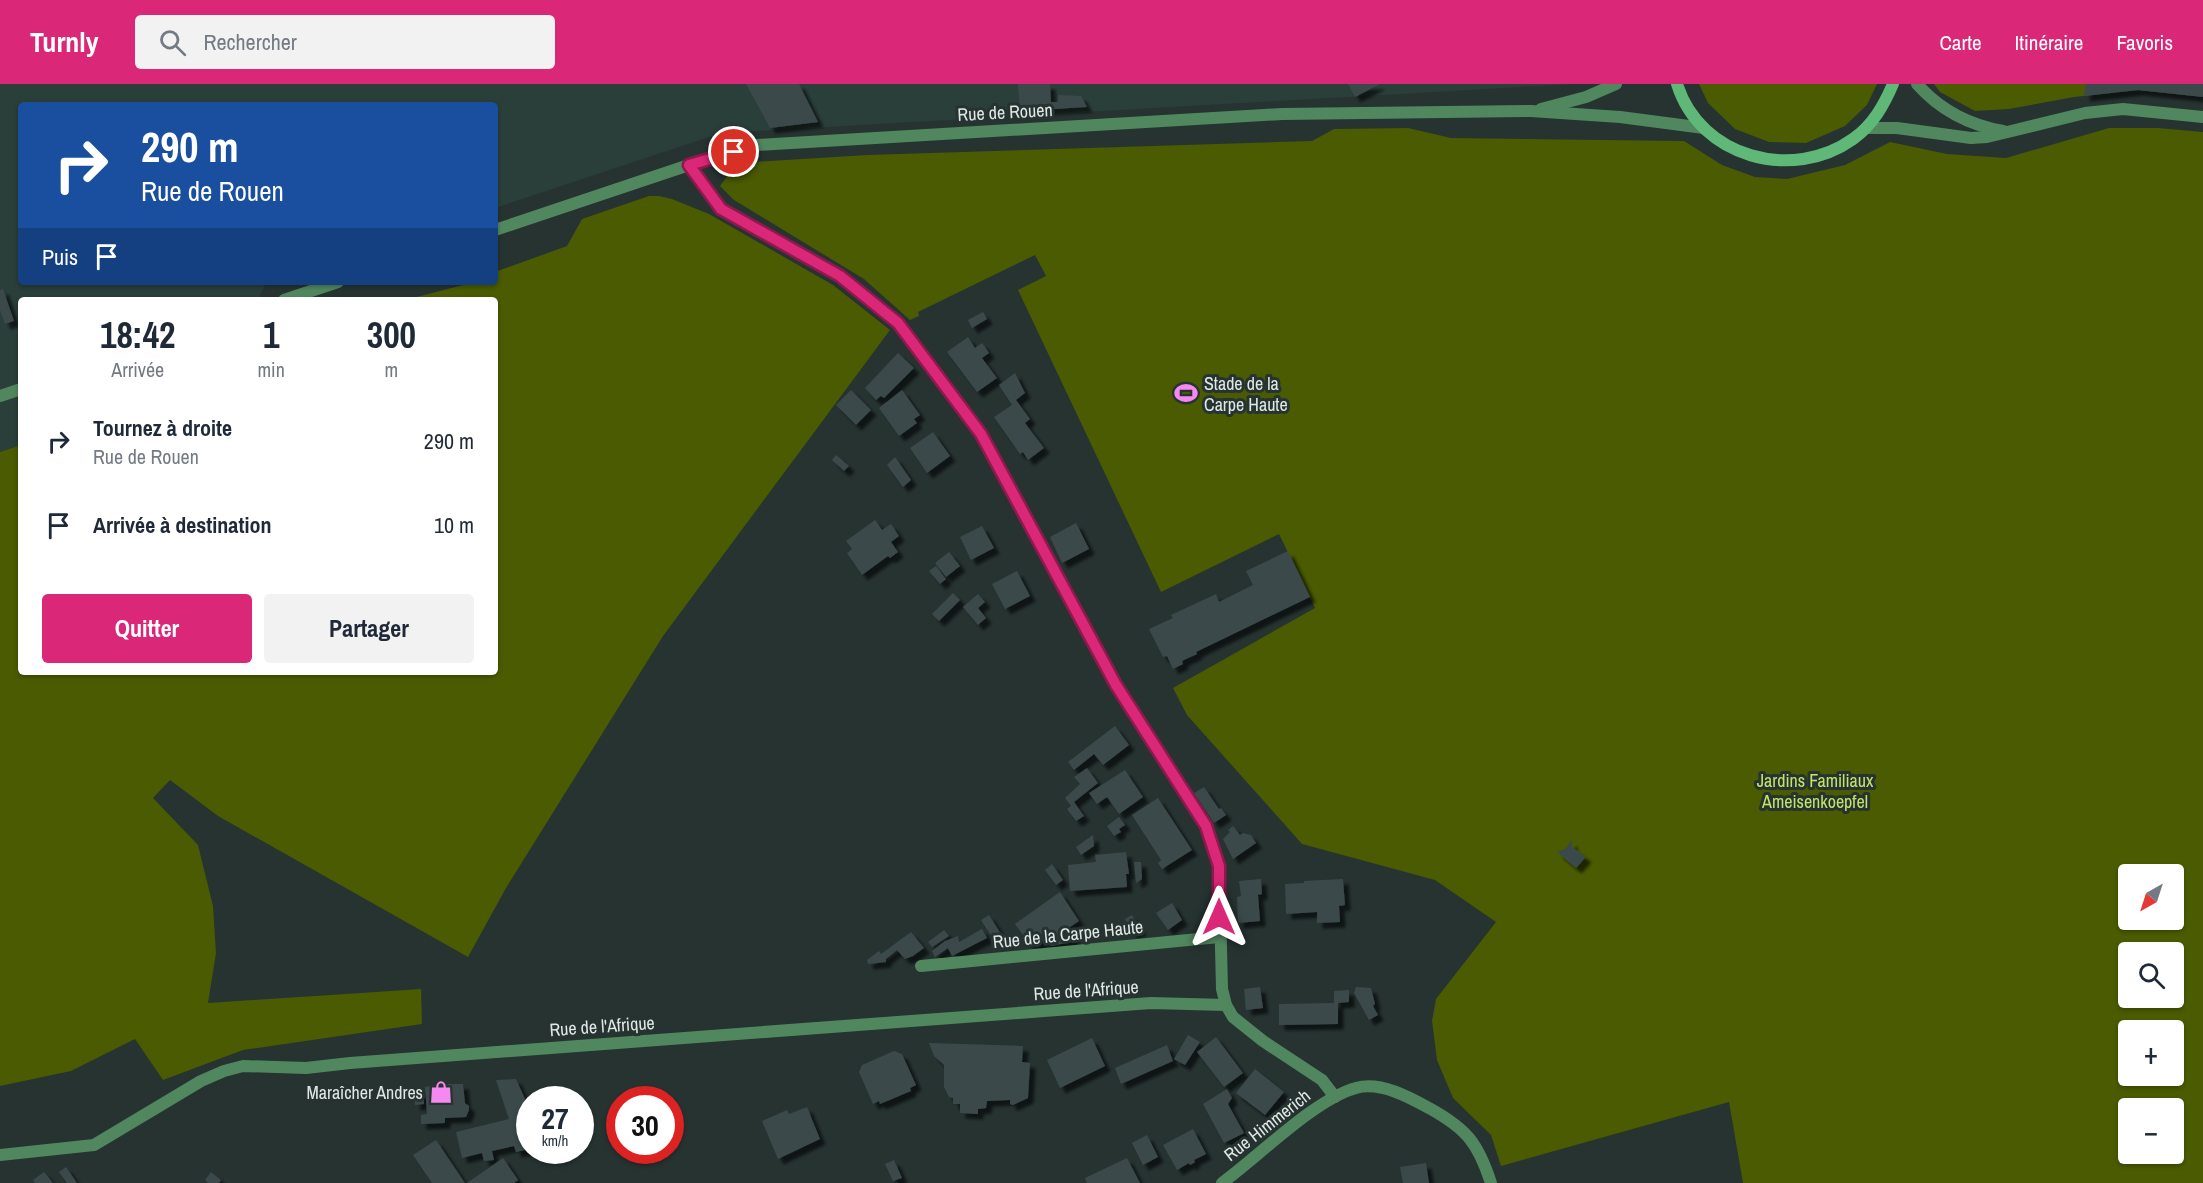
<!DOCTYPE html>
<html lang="fr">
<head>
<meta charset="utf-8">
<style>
  :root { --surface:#fff; --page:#f2f2f3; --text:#1f2937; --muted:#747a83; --accent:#db2777 }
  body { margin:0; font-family:"Archivo Narrow",sans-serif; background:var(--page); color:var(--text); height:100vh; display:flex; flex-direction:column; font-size:22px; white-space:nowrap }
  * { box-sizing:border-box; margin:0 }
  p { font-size:20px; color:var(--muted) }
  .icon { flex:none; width:33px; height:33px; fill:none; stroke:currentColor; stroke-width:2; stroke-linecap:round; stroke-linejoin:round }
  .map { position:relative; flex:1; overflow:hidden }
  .drawer { position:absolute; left:18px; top:213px; width:480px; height:378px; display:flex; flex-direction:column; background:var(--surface); border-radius:6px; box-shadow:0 2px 4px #0004 }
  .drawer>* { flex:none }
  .banner { position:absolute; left:18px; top:18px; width:480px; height:183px; border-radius:6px; box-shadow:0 2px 4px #0004; background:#1a4fa0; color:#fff; overflow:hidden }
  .needle { width:39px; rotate:219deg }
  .controls { position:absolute; left:2118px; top:780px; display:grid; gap:12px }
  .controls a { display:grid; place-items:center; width:66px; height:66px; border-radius:6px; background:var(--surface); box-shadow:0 2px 4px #0004; font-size:30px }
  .speed { position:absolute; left:516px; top:1002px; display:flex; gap:12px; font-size:30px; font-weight:700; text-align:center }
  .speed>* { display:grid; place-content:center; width:78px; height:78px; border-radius:50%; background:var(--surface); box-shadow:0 2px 4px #0004; line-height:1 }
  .speed small { font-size:15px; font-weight:400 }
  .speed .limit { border:9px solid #d22; background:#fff; color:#111 }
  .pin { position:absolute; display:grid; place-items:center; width:51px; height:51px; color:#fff; margin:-26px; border:3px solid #fff; border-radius:50%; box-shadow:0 2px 6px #0007 }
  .me { position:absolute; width:66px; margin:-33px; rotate:0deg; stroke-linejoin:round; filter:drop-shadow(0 0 4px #0008) }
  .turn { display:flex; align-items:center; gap:21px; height:126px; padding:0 24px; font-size:27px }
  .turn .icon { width:78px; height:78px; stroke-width:2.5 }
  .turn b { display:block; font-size:42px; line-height:51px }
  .then { display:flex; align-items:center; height:57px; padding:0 24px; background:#0003; gap:12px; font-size:22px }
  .eta { display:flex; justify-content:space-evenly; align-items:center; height:102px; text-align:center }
  .eta b { font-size:36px; font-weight:700; line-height:42px }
  .cta { display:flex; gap:12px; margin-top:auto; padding:12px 24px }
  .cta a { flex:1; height:69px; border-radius:6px; background:var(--accent); color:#fff; font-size:24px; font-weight:700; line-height:69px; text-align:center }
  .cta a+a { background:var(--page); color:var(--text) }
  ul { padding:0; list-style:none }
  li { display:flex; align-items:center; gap:18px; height:84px; padding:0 24px }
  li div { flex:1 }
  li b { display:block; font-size:22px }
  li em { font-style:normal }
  header { display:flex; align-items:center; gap:36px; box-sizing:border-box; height:84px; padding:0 30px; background:var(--accent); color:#fff }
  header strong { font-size:28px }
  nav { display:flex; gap:33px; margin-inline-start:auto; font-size:21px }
  .search { width:420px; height:54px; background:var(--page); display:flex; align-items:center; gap:15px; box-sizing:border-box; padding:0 21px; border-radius:6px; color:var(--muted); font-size:22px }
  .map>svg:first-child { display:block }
</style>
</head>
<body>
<header>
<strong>Turnly</strong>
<div class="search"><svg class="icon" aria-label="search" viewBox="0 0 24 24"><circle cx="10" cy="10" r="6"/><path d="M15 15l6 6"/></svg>Rechercher</div>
<nav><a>Carte</a><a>Itinéraire</a><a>Favoris</a></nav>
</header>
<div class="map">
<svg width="2203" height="1099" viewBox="0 0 2203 1099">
  <defs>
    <filter id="shadow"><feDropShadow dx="5.5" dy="5.5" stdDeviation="1.5" flood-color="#0009"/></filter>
  </defs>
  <rect width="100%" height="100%" fill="#263331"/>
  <path fill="#2a3e3a" d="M 0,0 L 1573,0 L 721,49 L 495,124 L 495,21 L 21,21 L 21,198 L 275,198 L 264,202 L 258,216 L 21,216 L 21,361 L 0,368 Z"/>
  <g fill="#4a5b01" fill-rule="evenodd">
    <path d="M 1699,0 L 1877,0 L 1867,21 L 1845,42 L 1806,59 L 1769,58 L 1735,45 L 1708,19 Z"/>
    <path d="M 1934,0 L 2203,0 L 2203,13 L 2138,6 L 2074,13 L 2009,25 L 1975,27 L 1940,8 Z"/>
    <path d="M 1408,44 L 1451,54 L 1684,57 L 1722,81 L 1755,93 L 1787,95 L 1845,81 L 1890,58 L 1947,70 L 2006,74 L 2109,44 L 2158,44 L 2203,48 L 2203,1099 L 1743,1099 L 1729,1018 L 1501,1082 L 1491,1051 L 1453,1014 L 1437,976 L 1432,937 L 1436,915 L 1496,838 L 1435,796 L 1302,760 L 1187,631 L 1173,604 L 1315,524 L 1279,450 L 1161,508 L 1018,206 L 1046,192 L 1035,171 L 918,228 L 919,232 L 910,236 L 864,195 L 734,116 L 720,102 L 737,79 L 867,71 L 1312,57 L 1334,45 ZM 2128,790 L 2174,790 L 2174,836 L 2128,836 ZM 2128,868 L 2174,868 L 2174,914 L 2128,914 ZM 2128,946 L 2174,946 L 2174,992 L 2128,992 ZM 2128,1024 L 2174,1024 L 2174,1070 L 2128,1070 Z"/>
    <path d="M 649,112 L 659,112 L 672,115 L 709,130 L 833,201 L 890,246 L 663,552 L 506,804 L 468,873 L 218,732 L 170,696 L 153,714 L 198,761 L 213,822 L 216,869 L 208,919 L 421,905 L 422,940 L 243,966 L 163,996 L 135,955 L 71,987 L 0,1002 L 0,368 L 21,361 L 21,588 L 495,588 L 495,216 L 405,216 L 467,200 L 474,201 L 474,198 L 495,198 L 495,188 L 567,162 L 582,135 Z"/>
  </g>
  <g fill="#3b494c" filter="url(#shadow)">
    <path d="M 746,0 L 799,0 L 818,38 L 770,44 Z"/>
    <path d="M 1018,0 L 1050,0 L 1051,18 L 1058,18 L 1058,11 L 1081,12 L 1087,23 L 1020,27 Z"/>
    <path d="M 1348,0 L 1380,0 L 1355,13 Z"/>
    <path d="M 2086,0 L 2203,0 L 2203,13 L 2138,6 L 2084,12 Z"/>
    <path d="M 3,205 L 14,237 L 5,240 L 0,226 L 0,206 Z"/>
    <path d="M 983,228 L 987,235 L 972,244 L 968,236 Z"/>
    <path d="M 968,253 L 975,264 L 982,259 L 989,269 L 982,274 L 997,294 L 977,308 L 947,268 Z"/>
    <path d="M 898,269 L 914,284 L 884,314 L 881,312 L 876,316 L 865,304 Z"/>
    <path d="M 1015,289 L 1025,309 L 1016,316 L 1030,335 L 1025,339 L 1044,364 L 1028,376 L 1023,368 L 1020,370 L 994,333 L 1012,321 L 999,301 Z"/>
    <path d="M 851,306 L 871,326 L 856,341 L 836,321 Z"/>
    <path d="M 902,306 L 920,331 L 914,335 L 917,339 L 899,352 L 879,324 Z"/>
    <path d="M 933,348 L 950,372 L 927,389 L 910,364 Z"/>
    <path d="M 836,371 L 849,382 L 844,387 L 832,376 Z"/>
    <path d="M 895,373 L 911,396 L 903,403 L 887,381 Z"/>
    <path d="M 875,436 L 882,446 L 891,440 L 899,452 L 891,458 L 898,468 L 890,474 L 888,472 L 862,491 L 847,469 L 852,465 L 846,457 Z"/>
    <path d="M 1076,439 L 1089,465 L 1062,479 L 1050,453 Z"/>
    <path d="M 982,442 L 994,464 L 971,476 L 960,453 Z"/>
    <path d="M 1288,467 L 1310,513 L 1196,568 L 1197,570 L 1182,577 L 1183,580 L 1173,585 L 1167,572 L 1163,573 L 1149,545 L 1173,534 L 1171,531 L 1216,510 L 1219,518 L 1253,501 L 1246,487 Z"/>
    <path d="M 949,468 L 960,482 L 946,493 L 935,479 Z"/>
    <path d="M 936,482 L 946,495 L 940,500 L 929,487 Z"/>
    <path d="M 1017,487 L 1030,512 L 1005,525 L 992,500 Z"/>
    <path d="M 953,509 L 960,516 L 939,537 L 932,530 Z"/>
    <path d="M 978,510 L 985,518 L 978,524 L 986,534 L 978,541 L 963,523 Z"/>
    <path d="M 1115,642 L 1129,661 L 1103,681 L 1094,670 L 1074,686 L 1068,678 Z"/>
    <path d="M 1087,684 L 1098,699 L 1074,718 L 1084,732 L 1076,737 L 1067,725 L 1071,722 L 1065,714 L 1080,700 L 1074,693 Z"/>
    <path d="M 1125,686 L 1143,713 L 1119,730 L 1107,713 L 1097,720 L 1089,709 Z"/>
    <path d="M 1204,703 L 1219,725 L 1221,724 L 1226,731 L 1214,739 L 1194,709 Z"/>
    <path d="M 1158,714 L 1192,766 L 1162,785 L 1158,779 L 1161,776 L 1132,731 Z"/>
    <path d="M 1119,733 L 1125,741 L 1119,745 L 1121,748 L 1114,752 L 1107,742 Z"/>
    <path d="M 1233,742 L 1240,751 L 1243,749 L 1251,751 L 1256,759 L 1233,775 L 1223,755 L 1230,748 L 1228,746 Z"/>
    <path d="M 1093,751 L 1094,762 L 1081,771 L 1076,763 Z"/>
    <path d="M 1572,756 L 1572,763 L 1586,773 L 1576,784 L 1557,768 L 1565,765 Z"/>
    <path d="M 1126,768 L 1129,790 L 1126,790 L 1127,803 L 1070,807 L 1068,781 L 1096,778 L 1095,771 Z"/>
    <path d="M 1134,778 L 1141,778 L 1142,795 L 1136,799 Z"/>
    <path d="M 1052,780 L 1063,796 L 1056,801 L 1045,786 Z"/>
    <path d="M 1261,795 L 1262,810 L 1258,811 L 1260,837 L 1238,839 L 1237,813 L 1241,812 L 1239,797 Z"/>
    <path d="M 1343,795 L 1345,821 L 1339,822 L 1340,838 L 1317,839 L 1317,828 L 1286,830 L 1285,800 L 1304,799 L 1304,797 Z"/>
    <path d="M 1060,808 L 1079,837 L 1067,845 L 1076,857 L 1051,862 L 1048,858 L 1045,860 L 1043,857 L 1036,863 L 1032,859 L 1030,861 L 1015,840 Z"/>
    <path d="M 1172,819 L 1182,836 L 1168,846 L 1156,829 Z"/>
    <path d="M 989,831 L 1003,853 L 995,858 L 981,836 Z"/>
    <path d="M 1132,831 L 1141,846 L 1133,850 L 1125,835 Z"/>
    <path d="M 982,845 L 987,854 L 952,872 L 948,864 L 935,873 L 932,867 L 945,857 L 958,852 L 959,858 Z"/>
    <path d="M 944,846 L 949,852 L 932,863 L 928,858 Z"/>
    <path d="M 911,848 L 924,864 L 913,872 L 905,875 L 897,866 L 886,875 L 886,878 L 868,880 L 867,876 L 879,867 L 881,870 Z"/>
    <path d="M 1260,903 L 1263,924 L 1246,926 L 1244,905 Z"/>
    <path d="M 1356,903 L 1371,904 L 1375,920 L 1373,922 L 1378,931 L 1369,936 L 1354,909 Z"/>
    <path d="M 1349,906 L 1349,918 L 1338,919 L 1338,940 L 1279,941 L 1279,920 L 1334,919 L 1334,907 Z"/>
    <path d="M 1188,951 L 1200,958 L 1185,981 L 1174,975 Z"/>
    <path d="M 1216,953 L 1243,989 L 1224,1003 L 1197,968 Z"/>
    <path d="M 1092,954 L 1105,982 L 1060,1004 L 1047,976 Z"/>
    <path d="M 929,959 L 1023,962 L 1022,978 L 1030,979 L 1028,1014 L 1013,1021 L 1010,1020 L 1010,1016 L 987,1017 L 986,1024 L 978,1025 L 978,1030 L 960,1029 L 960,1020 L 953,1020 L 953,1014 L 949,1013 L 944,1003 L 944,981 L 934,972 Z"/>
    <path d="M 1167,961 L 1173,977 L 1121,1000 L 1115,984 Z"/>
    <path d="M 894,967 L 902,970 L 916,1001 L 910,1004 L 911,1007 L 880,1020 L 879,1017 L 873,1020 L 859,988 L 862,981 Z"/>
    <path d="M 1255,985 L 1284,1008 L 1265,1031 L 1236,1009 Z"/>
    <path d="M 516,995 L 530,1026 L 528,1058 L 530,1065 L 516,1068 L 514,1062 L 492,1067 L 494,1076 L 484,1077 L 482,1069 L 462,1074 L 456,1048 L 509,1035 L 496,996 Z"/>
    <path d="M 444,1000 L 463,1000 L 465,1019 L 469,1022 L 469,1026 L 466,1033 L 445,1034 L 445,1039 L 421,1040 L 421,1031 L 427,1030 L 425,1003 Z"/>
    <path d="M 423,1003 L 424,1020 L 415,1021 L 414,1004 Z"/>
    <path d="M 1227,1005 L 1232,1014 L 1228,1020 L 1244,1049 L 1224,1059 L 1203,1020 Z"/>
    <path d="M 807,1023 L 820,1055 L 778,1075 L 762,1037 L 787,1026 L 789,1030 Z"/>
    <path d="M 1193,1045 L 1206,1070 L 1194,1076 L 1195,1078 L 1192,1080 L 1190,1081 L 1189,1079 L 1177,1086 L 1163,1061 Z"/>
    <path d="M 1147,1051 L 1158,1073 L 1143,1081 L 1132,1059 Z"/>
    <path d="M 436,1056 L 465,1099 L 432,1099 L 413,1071 Z"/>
    <path d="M 503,1074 L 518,1096 L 514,1099 L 467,1099 Z"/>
    <path d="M 1127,1074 L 1140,1099 L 1087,1099 L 1085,1094 Z"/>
    <path d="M 894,1076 L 902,1094 L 893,1097 L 885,1080 Z"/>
    <path d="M 1426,1079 L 1429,1099 L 1403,1099 L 1400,1083 Z"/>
    <path d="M 66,1083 L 77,1099 L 67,1099 L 59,1088 Z"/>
    <path d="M 44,1088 L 53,1099 L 35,1099 L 33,1096 Z"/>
    <path d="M 211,1088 L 221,1096 L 219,1099 L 208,1099 L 205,1096 Z"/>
  </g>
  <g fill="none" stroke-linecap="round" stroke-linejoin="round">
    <g stroke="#51875f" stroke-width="12">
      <path d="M 1917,0 C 1940,26 1969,41 2003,47"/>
      <path d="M 1541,25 L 1586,13 L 1616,0"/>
      <path d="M 1866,44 L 1897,44 L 1971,54 L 1987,53 L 2085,29 L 2123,25 L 2203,33"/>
      <path d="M 689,81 L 721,125 L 840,192 L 898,239 L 981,350 L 1117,601 L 1206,742 L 1219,782 L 1222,905 L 1226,921 L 1233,933 L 1263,957 L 1322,996 L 1335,1013"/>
      <path d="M 495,146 L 689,81 L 756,61 L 1282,30 L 1531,27 L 1620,33 L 1704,44"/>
      <path d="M 284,216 L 338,198"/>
      <path d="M 0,312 L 21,305"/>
      <path d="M 921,882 L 1219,853"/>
      <path d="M 0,1071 L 94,1061 L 201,997 L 224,987 L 243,982 L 306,984 L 350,979 L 1151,919 L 1226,921"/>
      <path d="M 1222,1099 C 1258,1073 1315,1015 1356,1004 C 1380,997 1409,1013 1429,1024 C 1467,1045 1478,1059 1491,1099"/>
    </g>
    <path stroke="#5fb778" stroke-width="12" d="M 1677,0 C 1700,74 1793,98 1853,55 C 1873,41 1884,21 1893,0"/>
  </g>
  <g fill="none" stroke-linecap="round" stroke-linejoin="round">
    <g stroke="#8e194d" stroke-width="15">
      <path id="route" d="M 734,68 L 689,81 L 721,125 L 840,192 L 898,239 L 981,350 L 1116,601 L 1206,742 L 1219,782 L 1219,833"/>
    </g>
    <use href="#route" stroke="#db2777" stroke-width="10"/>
  </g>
  <defs>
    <g id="stadium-bare" transform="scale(1.8)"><path d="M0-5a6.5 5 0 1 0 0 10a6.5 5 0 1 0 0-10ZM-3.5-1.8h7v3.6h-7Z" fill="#f589ef" stroke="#263331" stroke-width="2.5" paint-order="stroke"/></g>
    <g id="shop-bare" transform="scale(1.8)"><path d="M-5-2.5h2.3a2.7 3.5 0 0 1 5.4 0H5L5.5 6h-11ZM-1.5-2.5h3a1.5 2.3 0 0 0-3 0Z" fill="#f589ef" stroke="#263331" stroke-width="2.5" paint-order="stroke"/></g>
  </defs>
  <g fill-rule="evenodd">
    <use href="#stadium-bare" x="1186" y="309"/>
    <use href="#shop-bare" x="441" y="1008"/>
  </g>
  <g text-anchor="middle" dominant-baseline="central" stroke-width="6" stroke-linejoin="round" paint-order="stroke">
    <g font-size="18" fill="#e0e8e6" stroke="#263331">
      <text transform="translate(1005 28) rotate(-3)">Rue de Rouen</text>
      <text transform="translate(1068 850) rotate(-6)">Rue de la Carpe Haute</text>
      <text transform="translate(1086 906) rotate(-4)">Rue de l'Afrique</text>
      <text transform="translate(602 942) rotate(-4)">Rue de l'Afrique</text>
      <text transform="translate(1267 1041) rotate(-38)">Rue Himmerich</text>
    </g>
    <g font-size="18" fill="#e0e8e6" stroke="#263331" text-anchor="start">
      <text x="1204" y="299">Stade de la<tspan x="1204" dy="21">Carpe Haute</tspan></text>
      <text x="423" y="1008" text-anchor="end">Maraîcher Andres</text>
    </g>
    <g font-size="18" fill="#c4e467" stroke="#263331">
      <text x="1815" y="696">Jardins Familiaux<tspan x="1815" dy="21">Ameisenkoepfel</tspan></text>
    </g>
  </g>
</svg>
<div class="controls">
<a><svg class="needle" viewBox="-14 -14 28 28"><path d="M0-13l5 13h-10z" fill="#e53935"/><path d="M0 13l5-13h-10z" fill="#747a83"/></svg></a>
<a><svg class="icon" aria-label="search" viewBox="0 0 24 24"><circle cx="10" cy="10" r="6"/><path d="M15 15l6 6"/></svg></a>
<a>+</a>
<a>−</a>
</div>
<div class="speed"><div>27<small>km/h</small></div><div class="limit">30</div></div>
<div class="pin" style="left:734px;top:68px;background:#d93025"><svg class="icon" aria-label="arrive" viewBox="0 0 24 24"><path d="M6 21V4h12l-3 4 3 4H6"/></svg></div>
<svg class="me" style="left:1219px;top:833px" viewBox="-20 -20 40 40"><path d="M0-17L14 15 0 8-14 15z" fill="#db2777" stroke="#fff" stroke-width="4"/></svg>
<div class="banner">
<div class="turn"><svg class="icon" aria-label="right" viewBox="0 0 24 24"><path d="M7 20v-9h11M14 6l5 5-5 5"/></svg><div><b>290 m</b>Rue de Rouen</div></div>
<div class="then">Puis<svg class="icon" aria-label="arrive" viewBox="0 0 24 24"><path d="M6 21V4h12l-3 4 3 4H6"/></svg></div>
</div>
<section class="drawer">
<div class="eta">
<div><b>18:42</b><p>Arrivée</p></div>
<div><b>1</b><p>min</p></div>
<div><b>300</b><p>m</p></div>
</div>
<ul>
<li><svg class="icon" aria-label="right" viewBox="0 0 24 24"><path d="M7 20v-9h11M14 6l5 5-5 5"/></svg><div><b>Tournez à droite</b><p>Rue de Rouen</p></div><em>290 m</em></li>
<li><svg class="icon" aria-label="arrive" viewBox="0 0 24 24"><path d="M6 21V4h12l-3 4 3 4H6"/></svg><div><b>Arrivée à destination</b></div><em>10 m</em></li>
</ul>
<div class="cta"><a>Quitter</a><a>Partager</a></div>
</section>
</div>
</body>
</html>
